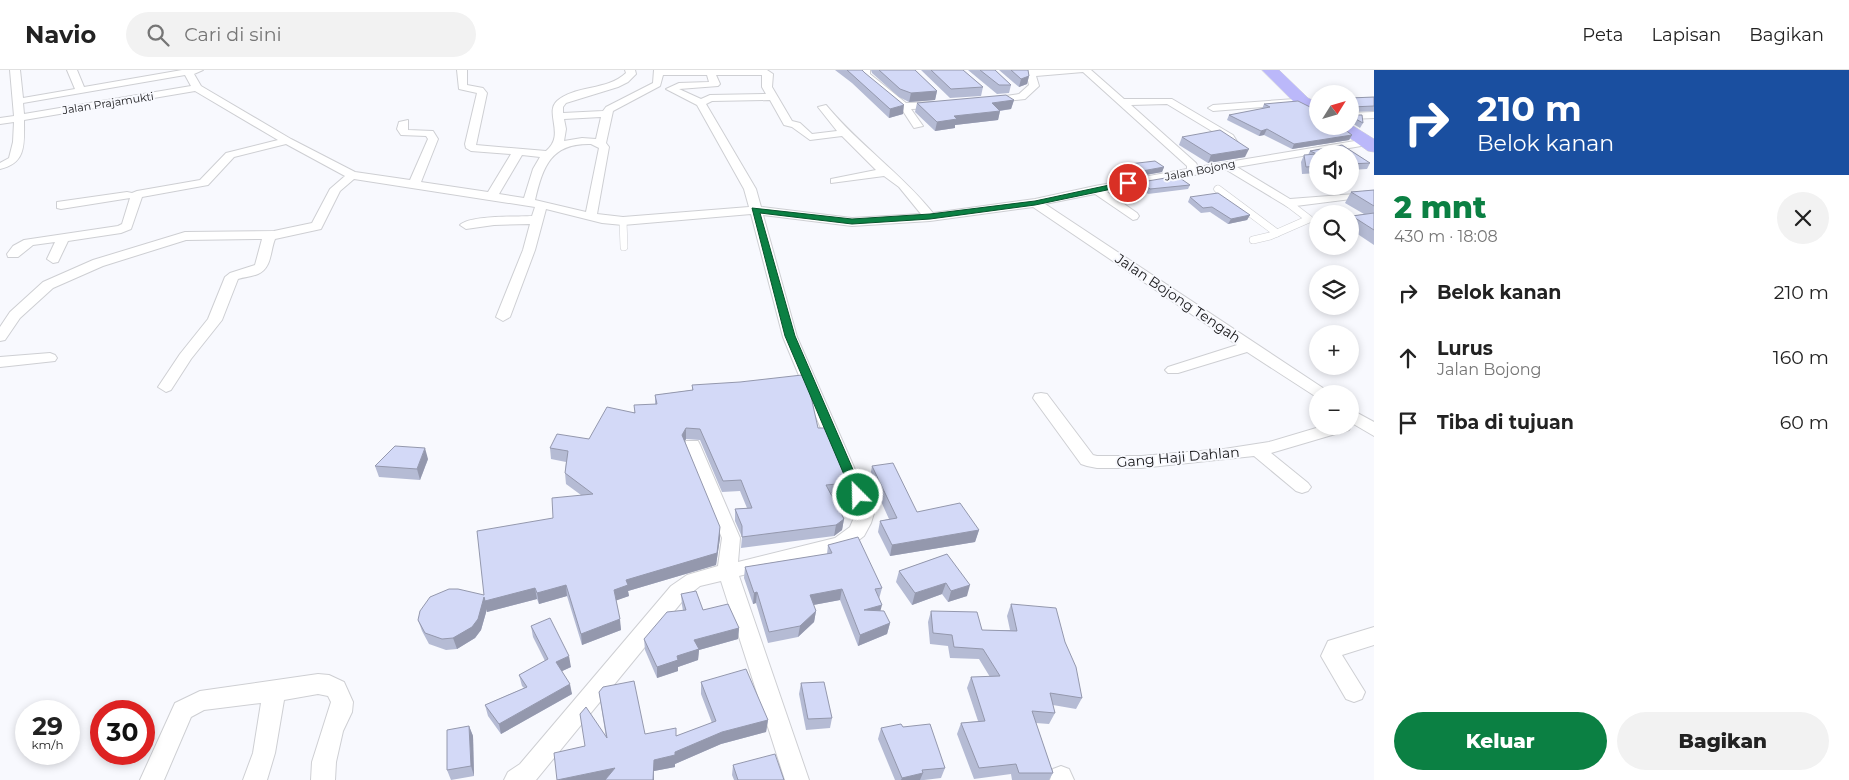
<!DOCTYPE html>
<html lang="id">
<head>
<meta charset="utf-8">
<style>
  :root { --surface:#fff; --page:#f2f2f2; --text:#222; --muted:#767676; --line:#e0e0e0; --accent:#0b8043 }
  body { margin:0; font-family:Montserrat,sans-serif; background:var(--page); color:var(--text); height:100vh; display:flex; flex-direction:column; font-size:19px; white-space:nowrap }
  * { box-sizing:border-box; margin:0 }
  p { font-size:16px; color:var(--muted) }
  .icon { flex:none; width:28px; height:28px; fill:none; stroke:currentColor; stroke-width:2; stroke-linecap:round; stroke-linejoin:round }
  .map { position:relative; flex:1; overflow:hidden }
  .details { display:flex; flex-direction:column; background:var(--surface); width:475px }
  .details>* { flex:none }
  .banner { background:#1a4fa0; color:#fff; overflow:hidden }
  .needle { width:32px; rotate:53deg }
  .tools { position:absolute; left:1309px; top:15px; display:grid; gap:10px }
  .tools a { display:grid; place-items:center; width:50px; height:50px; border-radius:50%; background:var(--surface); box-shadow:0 2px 8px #0003; font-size:25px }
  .speed { position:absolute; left:15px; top:630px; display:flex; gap:10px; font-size:25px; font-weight:700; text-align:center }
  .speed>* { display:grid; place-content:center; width:65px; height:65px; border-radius:50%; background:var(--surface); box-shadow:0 2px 8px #0003; line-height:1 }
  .speed small { font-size:12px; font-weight:400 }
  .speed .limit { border:8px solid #d22; background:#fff; color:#111 }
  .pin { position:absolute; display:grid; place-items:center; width:42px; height:42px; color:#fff; margin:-21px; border:2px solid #fff; border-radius:50%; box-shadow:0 1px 5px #0007 }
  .me { position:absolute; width:55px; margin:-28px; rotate:337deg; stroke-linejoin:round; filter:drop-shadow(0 0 4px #0008) }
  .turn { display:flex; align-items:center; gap:18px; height:105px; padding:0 20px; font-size:22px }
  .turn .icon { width:65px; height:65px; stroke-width:2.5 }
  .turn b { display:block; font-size:35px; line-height:42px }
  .round { display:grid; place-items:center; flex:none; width:52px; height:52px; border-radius:26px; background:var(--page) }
  .headline { display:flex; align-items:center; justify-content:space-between; height:85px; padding:0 20px }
  h1 { font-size:30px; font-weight:800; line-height:38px; color:var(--accent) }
  .action { display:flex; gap:10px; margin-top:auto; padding:10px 20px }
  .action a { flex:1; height:58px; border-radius:30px; background:var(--accent); color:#fff; font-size:20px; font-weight:800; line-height:58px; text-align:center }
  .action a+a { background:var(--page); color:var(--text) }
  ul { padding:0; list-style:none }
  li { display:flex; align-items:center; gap:15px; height:65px; padding:0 20px }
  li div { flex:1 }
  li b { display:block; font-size:19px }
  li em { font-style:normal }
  header { display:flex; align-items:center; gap:30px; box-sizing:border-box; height:70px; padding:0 25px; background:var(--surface); border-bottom:1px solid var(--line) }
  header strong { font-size:24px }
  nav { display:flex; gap:28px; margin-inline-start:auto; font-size:18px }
  .search { width:350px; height:45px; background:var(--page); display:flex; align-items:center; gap:12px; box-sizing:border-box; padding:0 18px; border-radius:28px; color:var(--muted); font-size:19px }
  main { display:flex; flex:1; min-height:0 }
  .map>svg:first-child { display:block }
</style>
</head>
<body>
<header>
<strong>Navio</strong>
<div class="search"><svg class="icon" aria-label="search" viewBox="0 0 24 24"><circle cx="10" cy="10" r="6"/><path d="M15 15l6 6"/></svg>Cari di sini</div>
<nav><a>Peta</a><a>Lapisan</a><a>Bagikan</a></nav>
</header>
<main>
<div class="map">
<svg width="1374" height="710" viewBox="0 0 1374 710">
  <rect width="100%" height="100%" fill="#f8f9fe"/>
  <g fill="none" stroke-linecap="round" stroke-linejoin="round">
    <g stroke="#cecfd3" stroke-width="7">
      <path id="service-far1" d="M 1217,119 L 1219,121"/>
    </g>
    <g stroke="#cecfd3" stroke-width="8">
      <g id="service">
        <path d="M 1218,119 L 1277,163"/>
        <path d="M 623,151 L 624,177"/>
        <path d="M 1253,170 L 1270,166 L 1309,149 L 1288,133"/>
      </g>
    </g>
    <g stroke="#cecfd3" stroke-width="2">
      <g id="minor">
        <path d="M 10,0 L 20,0 L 23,28 L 75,19 L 67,0 L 77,0 L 84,17 L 182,0 L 203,0 L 194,4 L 201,16 L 291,69 L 355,102 L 410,110 L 428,69 L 426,66 L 401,65 L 397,59 L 399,52 L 408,50 L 408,60 L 433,61 L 438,69 L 421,112 L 488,122 L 511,84 L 471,81 L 466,78 L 465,74 L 477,23 L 459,19 L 457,0 L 467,0 L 467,15 L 483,18 L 487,23 L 476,75 L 546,81 C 566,65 544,43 557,31 C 575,15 607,21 626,3 L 625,0 L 635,0 L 636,4 L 628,12 L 618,17 L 566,33 L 563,37 L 563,43 L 603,41 L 606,37 L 653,13 L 654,0 L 767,0 L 773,4 L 772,17 L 792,51 L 800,53 L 812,64 L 837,61 L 818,37 L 826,35 C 859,75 901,103 933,143 L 1035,129 L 1095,116 L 1187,99 L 1187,96 L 1083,2 L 1036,6 L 1039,16 L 1025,29 L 985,33 L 985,29 L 1019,24 L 1029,15 L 1027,6 L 1014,0 L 1091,0 L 1124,29 L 1172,29 L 1233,65 L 1238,73 L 1237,75 L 1229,75 L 1225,69 L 1167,34 L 1131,35 L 1196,93 L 1198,97 L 1367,69 L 1372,72 L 1367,75 L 1237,97 L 1290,129 L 1355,124 L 1357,126 L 1351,129 L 1288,137 L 1225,99 L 1107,122 L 1137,143 L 1139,146 L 1137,149 L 1133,150 L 1095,124 L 1045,134 L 1326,320 L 1328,324 L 1318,324 L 1318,328 L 1247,282 L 1178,303 L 1168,303 L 1165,300 L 1168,297 L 1237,275 L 1033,137 L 930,151 L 852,156 L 763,145 L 797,267 L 874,443 L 871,453 L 864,466 L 847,479 L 739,506 L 809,710 L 785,710 L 721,511 L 700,516 L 685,528 L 536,710 L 504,710 L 508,702 L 520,694 L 671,516 L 687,505 L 718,496 L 722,468 L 684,375 L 686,371 L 698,371 L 700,375 L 740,468 L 738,492 L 835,468 L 850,457 L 856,443 L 783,267 L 751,144 L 623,155 L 602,153 L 546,139 L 535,180 L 510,247 L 503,251 L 496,247 L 523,180 L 530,154 L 494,155 L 466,159 L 460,155 C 470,145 517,147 532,146 L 535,137 L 354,109 L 340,121 L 321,159 L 275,169 C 270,181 272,198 258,204 C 251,207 244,207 238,209 L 222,250 L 191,289 L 171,320 L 166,322 L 158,317 L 180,284 L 208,249 L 225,207 L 230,203 L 255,195 L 262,169 L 186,170 L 103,196 L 53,218 L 20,248 L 5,270 L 0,271 L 0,257 L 10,242 L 43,212 L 93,190 L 185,162 L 274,161 L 312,153 L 330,119 L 345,106 L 286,74 L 234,87 L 208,115 L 142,127 L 131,159 L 121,163 L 68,171 L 58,192 L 53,193 L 47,189 L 55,172 L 33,175 L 18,187 L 8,187 L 7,184 L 13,176 L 24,170 L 118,156 L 122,154 L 130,128 L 61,139 L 57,138 L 57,132 L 127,122 L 132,123 L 137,121 L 200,110 L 226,83 L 278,70 L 195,21 L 24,50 C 24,73 27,93 0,99 L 0,93 L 9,88 L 13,72 L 14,52 L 0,54 L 0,48 L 14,46 ZM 185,5 L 191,16 L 24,44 L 23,33 ZM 663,5 L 707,5 L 709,12 L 679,13 L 666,19 L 697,35 L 744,119 L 749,137 L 623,147 L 597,144 L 609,77 L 606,73 L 613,41 L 660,16 ZM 716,5 L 762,5 L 762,17 L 766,24 L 710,25 L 701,29 L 679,19 L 718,16 L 720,14 ZM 770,30 L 784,55 L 792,57 L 810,70 L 842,66 L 876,100 L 831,109 L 831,113 L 884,106 L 899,117 L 921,144 L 852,148 L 761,137 L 756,119 L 706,34 L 712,31 ZM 601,47 L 596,69 L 582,68 L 564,71 L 566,59 L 564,49 ZM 591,74 L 599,78 L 586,142 L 535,130 C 543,96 551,73 591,74 ZM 522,85 L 540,87 L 533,99 L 524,128 L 499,124 Z"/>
        <path d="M 860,0 L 870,0 L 870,4 L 906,33 L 937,32 L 942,35 L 937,38 L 911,39 L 923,56 L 914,58 L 901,38 L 862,7 Z"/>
        <path d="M 1295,29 L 1298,30 L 1298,34 L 1213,41 L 1208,38 L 1213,35 Z"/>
        <path d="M 1374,42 L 1374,48 L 1350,49 L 1350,43 Z"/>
        <path d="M 50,283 L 55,285 L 57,288 L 55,291 L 0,297 L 0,287 Z"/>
        <path d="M 1041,323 L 1047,324 L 1093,385 L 1097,386 L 1141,386 L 1224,379 L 1269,372 L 1323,356 L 1350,356 L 1350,354 L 1351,356 L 1349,360 L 1271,383 L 1308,413 L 1311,417 L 1308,421 L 1302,423 L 1296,421 L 1254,386 L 1141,398 L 1097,398 L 1087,396 L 1081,394 L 1033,328 L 1035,324 Z"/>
        <path d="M 1350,339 L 1374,352 L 1374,366 L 1350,352 Z"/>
        <path d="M 1374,557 L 1374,575 L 1342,585 L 1365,622 L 1362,629 L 1354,632 L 1346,629 L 1321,586 L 1328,571 Z"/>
        <path d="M 318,604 L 329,605 L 344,612 L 353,632 L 352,642 L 343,661 L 336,692 L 335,710 L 311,710 L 312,692 L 331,632 L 328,626 L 318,624 L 284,630 L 275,683 L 267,710 L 243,710 L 253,683 L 261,633 L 204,640 L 191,647 L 164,710 L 140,710 L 175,633 L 200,621 Z"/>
        <path d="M 1061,696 L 1069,699 L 1074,710 L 1050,710 L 1053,699 Z"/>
      </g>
    </g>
    <g stroke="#d5d5d5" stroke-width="1">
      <g id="trunk">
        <path d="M 1262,0 L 1279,0 L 1308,28 L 1318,33 L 1318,46 L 1296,34 Z"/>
        <path d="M 1350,54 L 1374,69 L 1374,82 L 1368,81 L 1333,56 L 1350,56 Z"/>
      </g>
    </g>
    <use href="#service-far1" stroke="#fff" stroke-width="5.5"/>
    <use href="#service" stroke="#fff" stroke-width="7"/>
    <use href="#minor" fill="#fff" fill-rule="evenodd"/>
    <use href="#trunk" fill="#bbb8fa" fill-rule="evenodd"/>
  </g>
  <g fill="#b5bbd4">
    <path d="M 835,0 L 862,0 L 903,44 L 889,48 L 852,13 Z"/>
    <path d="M 871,0 L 915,0 L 937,21 L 935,30 L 909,32 L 899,27 L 872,3 Z"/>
    <path d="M 921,0 L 963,0 L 983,17 L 981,26 L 950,28 Z"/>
    <path d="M 968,0 L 995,0 L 1011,15 L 1009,23 L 997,24 Z"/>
    <path d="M 999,0 L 1028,0 L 1029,6 L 1027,14 L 1019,17 Z"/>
    <path d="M 1374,27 L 1374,41 L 1351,42 L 1351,45 L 1363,53 L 1360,58 L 1350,52 L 1350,28 Z"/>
    <path d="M 1014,30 L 1011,39 L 1000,41 L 998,50 L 955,55 L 955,58 L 935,61 L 915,42 L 917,33 Z"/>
    <path d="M 1264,34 L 1352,65 L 1349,70 L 1292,79 L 1264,65 L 1259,66 L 1227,50 L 1229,45 L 1262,39 Z"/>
    <path d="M 1182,67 L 1245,87 L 1208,93 L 1179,75 Z"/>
    <path d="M 1342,75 L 1370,93 L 1367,99 L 1350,100 L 1350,84 L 1318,84 L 1318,103 L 1302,104 L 1301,92 L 1304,85 L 1308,85 L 1310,81 Z"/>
    <path d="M 1121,95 L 1164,97 L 1162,102 L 1129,108 L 1119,100 Z"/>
    <path d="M 1142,112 L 1190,115 L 1188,119 L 1148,124 L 1141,117 Z"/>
    <path d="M 1374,120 L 1374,175 L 1350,159 L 1350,150 L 1352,146 L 1364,144 L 1345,133 L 1351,122 Z"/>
    <path d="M 1190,127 L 1250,145 L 1247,150 L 1228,154 L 1210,142 L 1201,143 L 1188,132 Z"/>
    <path d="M 692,315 L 818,358 L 848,413 L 846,424 L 832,426 L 844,449 L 842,460 L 834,466 L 741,478 L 742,467 L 735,451 L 735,439 L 747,438 L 740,421 L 722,422 L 700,370 L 686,369 L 685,371 L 720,468 L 716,495 L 628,521 L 629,526 L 616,530 L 621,560 L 582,575 L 567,526 L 539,534 L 537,529 L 487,542 L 487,539 L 481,560 L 475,568 L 457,579 L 446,580 L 429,574 L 422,561 L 418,550 L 484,525 L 553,448 L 581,425 L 566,414 L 565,403 L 566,392 L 551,389 L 550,378 L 589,369 L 634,342 L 655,334 L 655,325 L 692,320 Z"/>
    <path d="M 428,389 L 420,410 L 379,407 L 375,396 Z"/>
    <path d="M 872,396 L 917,442 L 979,460 L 975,472 L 890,486 L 878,462 L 880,451 L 889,449 L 870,407 Z"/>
    <path d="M 828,475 L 882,518 L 879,529 L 880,541 L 890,553 L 887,564 L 858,576 L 840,530 L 813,535 L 816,541 L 814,552 L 798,567 L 768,573 L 756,533 L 753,534 L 744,508 L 745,497 L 827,484 Z"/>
    <path d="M 947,484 L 967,526 L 948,532 L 942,524 L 912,535 L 896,512 L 899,501 Z"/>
    <path d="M 681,524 L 703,540 L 739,558 L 738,569 L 699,580 L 698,590 L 678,597 L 678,601 L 657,608 L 645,580 L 644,569 L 683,541 L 682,535 Z"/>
    <path d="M 1011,534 L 1065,572 L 1082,628 L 1076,639 L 1053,635 L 1055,643 L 1049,654 L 1036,653 L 1053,703 L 1049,710 L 1012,710 L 1011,704 L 974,709 L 957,664 L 961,653 L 978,651 L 967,618 L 971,607 L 990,607 L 979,589 L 950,588 L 948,576 L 930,574 L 928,552 L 931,541 L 982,560 L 1010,560 L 1007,546 Z"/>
    <path d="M 531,556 L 571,597 L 562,601 L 572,624 L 501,664 L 488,646 L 485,635 L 524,618 L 522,616 L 519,605 L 545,591 L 533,567 Z"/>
    <path d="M 701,612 L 768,650 L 766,662 L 721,674 L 675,694 L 675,697 L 654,701 L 654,710 L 557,710 L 585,676 L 606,668 L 599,622 L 645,664 L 676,666 L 712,653 L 701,624 Z"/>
    <path d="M 801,613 L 832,648 L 830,658 L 806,660 L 799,624 Z"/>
    <path d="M 469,656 L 473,666 L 474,706 L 451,710 L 447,700 Z"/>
    <path d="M 903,657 L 945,698 L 941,708 L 924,710 L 895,710 L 878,669 L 881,658 Z"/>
    <path d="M 733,695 L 784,710 L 734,710 L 732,705 Z"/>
  </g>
  <g fill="#9498ad">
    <path d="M 1029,6 L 1027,14 L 1019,17 L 1021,9 Z"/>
    <path d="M 937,21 L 935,30 L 909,32 L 911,23 Z"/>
    <path d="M 1014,30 L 1011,39 L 990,42 L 992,33 Z"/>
    <path d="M 904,35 L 903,44 L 889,48 L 890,39 Z"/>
    <path d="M 1000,41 L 998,50 L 955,55 L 955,58 L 935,61 L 937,52 L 954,46 Z"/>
    <path d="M 1267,59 L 1264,65 L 1259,66 L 1261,61 Z"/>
    <path d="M 1352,65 L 1349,70 L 1292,79 L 1294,74 Z"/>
    <path d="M 1249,79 L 1245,87 L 1208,93 L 1211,85 Z"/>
    <path d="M 1164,97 L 1162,102 L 1129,108 L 1131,103 Z"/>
    <path d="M 1250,145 L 1247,150 L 1228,154 L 1231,149 Z"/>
    <path d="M 686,358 L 686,369 L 682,376 L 682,365 Z"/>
    <path d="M 425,378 L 428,389 L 420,410 L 417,399 Z"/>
    <path d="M 844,449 L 842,460 L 834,466 L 836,455 Z"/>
    <path d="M 720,457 L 720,468 L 716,495 L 628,521 L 629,526 L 615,531 L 614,520 L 626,510 Z"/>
    <path d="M 979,460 L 975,472 L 890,486 L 892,475 Z"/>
    <path d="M 946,513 L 942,524 L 912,535 L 915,523 Z"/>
    <path d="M 566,515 L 567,526 L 539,534 L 537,523 Z"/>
    <path d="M 970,515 L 967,526 L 948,532 L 951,521 Z"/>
    <path d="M 535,518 L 537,529 L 487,542 L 487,539 L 481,560 L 475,568 L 457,579 L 453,568 L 484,527 Z"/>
    <path d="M 842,519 L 840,530 L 808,536 L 810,525 Z"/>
    <path d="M 757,522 L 756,533 L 753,534 L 754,523 Z"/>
    <path d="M 882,535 L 879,546 L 864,540 Z"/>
    <path d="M 816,541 L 814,552 L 798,567 L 800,556 Z"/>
    <path d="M 620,549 L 621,560 L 582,575 L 581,564 Z"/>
    <path d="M 890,553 L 887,564 L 858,576 L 860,565 Z"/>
    <path d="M 739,558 L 738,569 L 699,580 L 698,590 L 678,597 L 678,601 L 657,608 L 657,597 L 677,586 L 694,570 Z"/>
    <path d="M 569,586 L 571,597 L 558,603 L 556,592 Z"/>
    <path d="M 570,614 L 572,624 L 501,664 L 499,654 Z"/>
    <path d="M 768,650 L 766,662 L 721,674 L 675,694 L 675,682 L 722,662 Z"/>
    <path d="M 469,656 L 473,666 L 474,706 L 471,696 Z"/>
    <path d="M 675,685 L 675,697 L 654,701 L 654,710 L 653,710 L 654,690 Z"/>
    <path d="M 615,698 L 613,710 L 557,710 Z"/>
    <path d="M 923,703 L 920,710 L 901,710 L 902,708 Z"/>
  </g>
  <g fill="#d3d9f7" stroke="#9498ad">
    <path d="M 847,0 L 862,0 L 865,3 L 904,35 L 890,39 Z"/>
    <path d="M 879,0 L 915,0 L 937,21 L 911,23 L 900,19 Z"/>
    <path d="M 931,0 L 963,0 L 983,17 L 951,19 Z"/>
    <path d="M 980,0 L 995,0 L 1011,15 L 999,15 Z"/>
    <path d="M 1011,0 L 1028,0 L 1029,6 L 1021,9 Z"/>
    <path d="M 1006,25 L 1014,30 L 992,33 L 1000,41 L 954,46 L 957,49 L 937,52 L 917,33 Z"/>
    <path d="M 1374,27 L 1374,36 L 1351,37 L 1351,45 L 1362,45 L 1363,53 L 1352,47 L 1350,47 L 1350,28 Z"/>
    <path d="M 1298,31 L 1318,41 L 1318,56 L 1340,56 L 1352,65 L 1294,74 L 1267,59 L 1261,61 L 1229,45 L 1270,37 L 1264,34 Z"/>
    <path d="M 1220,60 L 1249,79 L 1211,85 L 1182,67 Z"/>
    <path d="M 1342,75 L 1370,93 L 1350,94 L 1350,84 L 1318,84 L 1318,96 L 1306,97 L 1304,85 L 1317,84 L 1310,81 Z"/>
    <path d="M 1155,91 L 1164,97 L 1131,103 L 1121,95 Z"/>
    <path d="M 1177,106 L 1190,115 L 1150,119 L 1142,112 Z"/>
    <path d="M 1374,120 L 1374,136 L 1351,122 Z"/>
    <path d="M 1218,123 L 1250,145 L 1231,149 L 1212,137 L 1203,138 L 1190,127 Z"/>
    <path d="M 1374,143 L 1374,160 L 1352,146 Z"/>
    <path d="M 802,305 L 810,322 L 818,358 L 825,358 L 848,413 L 826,415 L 844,449 L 836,455 L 742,467 L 742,456 L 735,439 L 752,438 L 741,410 L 723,411 L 700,359 L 686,358 L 682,365 L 720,457 L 717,483 L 626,510 L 628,515 L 614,520 L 620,549 L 581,564 L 566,515 L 537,523 L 535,518 L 485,531 L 484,527 L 478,549 L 472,557 L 453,568 L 442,569 L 425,563 L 418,550 L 420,541 L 430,527 L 449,519 L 458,519 L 484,525 L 477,461 L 553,448 L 552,428 L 593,424 L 565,403 L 568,381 L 550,378 L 557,364 L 589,369 L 607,337 L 635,343 L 634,335 L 657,334 L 655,325 L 693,320 L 692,315 L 740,312 Z"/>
    <path d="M 395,376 L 425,378 L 417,399 L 375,396 Z"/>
    <path d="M 893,393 L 917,442 L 960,433 L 979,460 L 892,475 L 880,451 L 897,448 L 872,396 Z"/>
    <path d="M 858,467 L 882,518 L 875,519 L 882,535 L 864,540 L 884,541 L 890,553 L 860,565 L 842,519 L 810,525 L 816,541 L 800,556 L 769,562 L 757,522 L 754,523 L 745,497 L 832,483 L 828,475 Z"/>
    <path d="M 947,484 L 970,515 L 951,521 L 946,513 L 915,523 L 899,501 Z"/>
    <path d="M 696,521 L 703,540 L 728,534 L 739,558 L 694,570 L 699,579 L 677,586 L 678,590 L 657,597 L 644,569 L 667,542 L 686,540 L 681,524 Z"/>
    <path d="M 1011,534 L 1056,538 L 1065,572 L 1076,597 L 1082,628 L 1050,623 L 1055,643 L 1032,641 L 1053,703 L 1019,703 L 1016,694 L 979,698 L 961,653 L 985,651 L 971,607 L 1000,606 L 983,579 L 954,577 L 952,565 L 933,563 L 931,541 L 977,542 L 982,560 L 1017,561 Z"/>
    <path d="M 550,548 L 569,586 L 556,592 L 570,614 L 499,654 L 485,635 L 527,617 L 519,605 L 548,589 L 531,556 Z"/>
    <path d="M 746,599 L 768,650 L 722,662 L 675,682 L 675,685 L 654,690 L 653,710 L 605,710 L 615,698 L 557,710 L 554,683 L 585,676 L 580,644 L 586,637 L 607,668 L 599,622 L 603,617 L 634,611 L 645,664 L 676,658 L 676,666 L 716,651 L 701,612 Z"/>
    <path d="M 824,612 L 832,648 L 808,649 L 801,613 Z"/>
    <path d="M 901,654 L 903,657 L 930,654 L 945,698 L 922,700 L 923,703 L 902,708 L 881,658 Z"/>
    <path d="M 469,656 L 471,696 L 447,700 L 447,660 Z"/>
    <path d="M 775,684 L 784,710 L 738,710 L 733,695 Z"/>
  </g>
  <path fill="#0b8043" stroke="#07532c" d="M 1128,111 L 1131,112 L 1131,115 L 1035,135 L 930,149 L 852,154 L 760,143 L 795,266 L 864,425 L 858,430 L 854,428 L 785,266 L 752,138 L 852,149 L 930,144 L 1035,131 Z"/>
  <g text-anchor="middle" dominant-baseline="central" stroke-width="4" stroke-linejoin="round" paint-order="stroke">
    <g font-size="11" fill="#161618" stroke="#f8f9fe">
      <text transform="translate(108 33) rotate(-9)">Jalan Prajamukti</text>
      <text transform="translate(1200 100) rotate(-11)">Jalan Bojong</text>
    </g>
    <g font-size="14" fill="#161618" stroke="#f8f9fe">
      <text transform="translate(1178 228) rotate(34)">Jalan Bojong Tengah</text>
      <text transform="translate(1178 387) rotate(-5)">Gang Haji Dahlan</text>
    </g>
  </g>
</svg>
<div class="tools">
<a><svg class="needle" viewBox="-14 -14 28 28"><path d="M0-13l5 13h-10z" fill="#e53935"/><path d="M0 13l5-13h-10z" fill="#767676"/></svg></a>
<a><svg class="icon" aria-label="sound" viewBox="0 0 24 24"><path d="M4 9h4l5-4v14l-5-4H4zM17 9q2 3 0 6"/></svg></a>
<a><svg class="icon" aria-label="search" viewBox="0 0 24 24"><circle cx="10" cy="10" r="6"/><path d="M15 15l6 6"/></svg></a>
<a><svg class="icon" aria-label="layers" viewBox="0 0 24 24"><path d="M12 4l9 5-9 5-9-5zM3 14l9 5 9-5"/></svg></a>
<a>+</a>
<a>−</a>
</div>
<div class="speed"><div>29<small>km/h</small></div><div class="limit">30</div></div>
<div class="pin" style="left:1128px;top:113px;background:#d93025"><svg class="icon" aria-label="arrive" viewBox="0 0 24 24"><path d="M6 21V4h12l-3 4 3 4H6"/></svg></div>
<svg class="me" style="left:858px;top:425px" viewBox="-20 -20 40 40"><circle r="17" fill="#0b8043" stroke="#fff" stroke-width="3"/><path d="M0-11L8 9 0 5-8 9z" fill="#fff"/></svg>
</div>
<section class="details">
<div class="banner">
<div class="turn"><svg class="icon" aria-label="right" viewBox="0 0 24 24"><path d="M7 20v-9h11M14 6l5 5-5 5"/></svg><div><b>210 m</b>Belok kanan</div></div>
</div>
<div class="headline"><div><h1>2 mnt</h1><p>430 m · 18:08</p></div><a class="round"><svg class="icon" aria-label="close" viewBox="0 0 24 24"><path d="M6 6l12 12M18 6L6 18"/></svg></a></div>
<ul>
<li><svg class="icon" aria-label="right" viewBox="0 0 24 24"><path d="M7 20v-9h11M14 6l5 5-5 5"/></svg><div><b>Belok kanan</b></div><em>210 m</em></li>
<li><svg class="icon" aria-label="ahead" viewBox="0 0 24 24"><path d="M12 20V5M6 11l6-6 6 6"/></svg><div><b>Lurus</b><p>Jalan Bojong</p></div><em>160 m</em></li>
<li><svg class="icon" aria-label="arrive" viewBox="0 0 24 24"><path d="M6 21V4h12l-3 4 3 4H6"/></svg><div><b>Tiba di tujuan</b></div><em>60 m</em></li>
</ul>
<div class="action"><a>Keluar</a><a>Bagikan</a></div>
</section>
</main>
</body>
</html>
